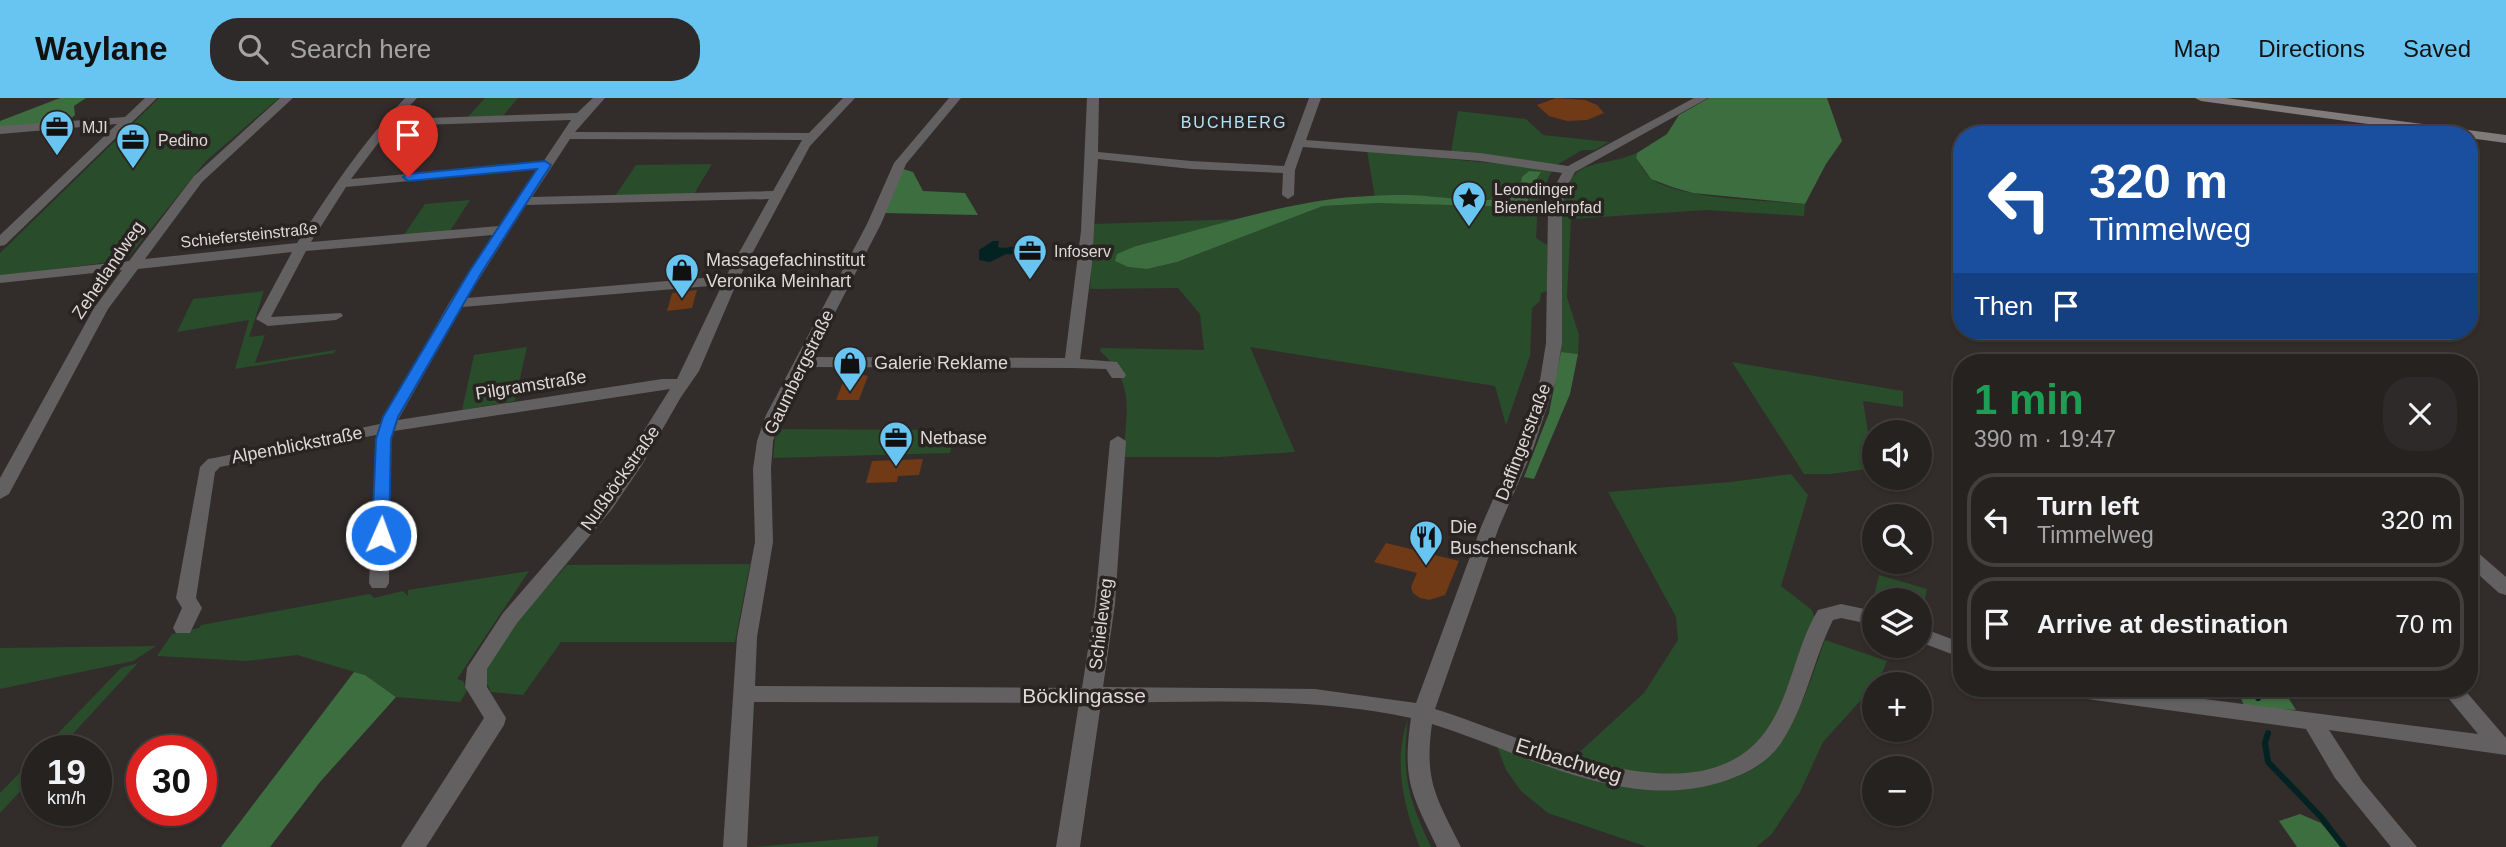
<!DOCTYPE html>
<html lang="en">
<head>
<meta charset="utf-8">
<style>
  :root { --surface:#262220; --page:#2e2a29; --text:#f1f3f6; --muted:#a4a4a5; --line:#423f3e; --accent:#68c4f0 }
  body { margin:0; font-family:Helvetica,sans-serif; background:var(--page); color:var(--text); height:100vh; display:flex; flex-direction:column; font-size:26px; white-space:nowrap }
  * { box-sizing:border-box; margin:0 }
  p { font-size:23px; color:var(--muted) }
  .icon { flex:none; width:38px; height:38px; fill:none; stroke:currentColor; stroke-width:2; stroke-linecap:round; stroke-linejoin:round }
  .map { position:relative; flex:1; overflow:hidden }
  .drawer { position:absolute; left:1953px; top:256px; width:525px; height:343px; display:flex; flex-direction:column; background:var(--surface); border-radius:28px; box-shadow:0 2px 5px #0004,0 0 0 2px var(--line) }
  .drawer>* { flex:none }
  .top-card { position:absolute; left:1953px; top:28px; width:525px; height:214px; border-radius:28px; box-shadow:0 2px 5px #0004,0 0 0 2px var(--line); background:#1a4fa0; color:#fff; overflow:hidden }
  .controls { position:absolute; left:1862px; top:322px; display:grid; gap:14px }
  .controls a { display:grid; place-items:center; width:70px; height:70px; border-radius:50%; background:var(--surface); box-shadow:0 2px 5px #0004,0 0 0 2px var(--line); font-size:35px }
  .speed { position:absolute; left:21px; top:637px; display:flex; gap:14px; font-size:35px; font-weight:700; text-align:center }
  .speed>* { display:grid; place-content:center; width:91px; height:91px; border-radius:50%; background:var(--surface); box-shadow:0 2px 5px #0004,0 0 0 2px var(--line); line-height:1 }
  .speed small { font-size:18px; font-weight:400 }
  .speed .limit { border:10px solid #d22; background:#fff; color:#111 }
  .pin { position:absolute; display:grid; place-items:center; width:60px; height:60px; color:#fff; margin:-72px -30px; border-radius:50% 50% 50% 0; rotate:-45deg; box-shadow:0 0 7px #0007 }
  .pin .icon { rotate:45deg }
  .me { position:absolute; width:77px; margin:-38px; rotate:2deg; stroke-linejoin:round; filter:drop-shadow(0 0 5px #0008) }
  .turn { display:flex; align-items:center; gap:24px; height:147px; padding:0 21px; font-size:32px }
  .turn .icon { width:91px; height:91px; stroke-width:2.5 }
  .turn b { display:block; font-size:49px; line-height:60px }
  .then { display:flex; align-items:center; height:66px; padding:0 21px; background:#0003; gap:14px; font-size:26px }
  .round { display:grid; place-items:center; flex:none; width:74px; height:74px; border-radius:28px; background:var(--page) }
  .overview { display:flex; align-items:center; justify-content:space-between; height:119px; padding:0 21px }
  h1 { font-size:42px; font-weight:700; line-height:52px; color:#1e9e55 }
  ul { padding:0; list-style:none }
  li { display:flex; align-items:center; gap:21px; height:94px; margin:0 14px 10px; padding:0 7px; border:4px solid var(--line); border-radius:28px }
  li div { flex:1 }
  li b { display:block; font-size:26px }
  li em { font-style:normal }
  header { display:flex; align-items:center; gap:42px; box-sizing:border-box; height:98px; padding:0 35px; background:var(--accent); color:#111 }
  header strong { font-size:33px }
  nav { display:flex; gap:38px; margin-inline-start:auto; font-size:24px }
  .search { width:490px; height:63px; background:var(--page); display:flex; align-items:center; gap:18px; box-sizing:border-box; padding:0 24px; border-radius:28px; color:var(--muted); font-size:26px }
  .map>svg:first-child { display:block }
</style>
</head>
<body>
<header>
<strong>Waylane</strong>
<div class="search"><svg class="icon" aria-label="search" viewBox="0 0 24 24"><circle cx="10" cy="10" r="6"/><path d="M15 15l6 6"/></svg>Search here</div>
<nav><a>Map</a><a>Directions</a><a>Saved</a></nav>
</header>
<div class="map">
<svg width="2506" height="749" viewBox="0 0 2506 749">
  <rect width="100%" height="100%" fill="#322d2b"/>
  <g fill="#294c2b">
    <path d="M 159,0 L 279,0 L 206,63 L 126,162 L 0,178 L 0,155 Z"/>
    <path d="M 485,0 L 518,0 L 502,19 L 467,20 Z"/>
    <path d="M 1458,13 L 1526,21 L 1543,37 L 1609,44 L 1595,52 L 1582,52 L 1557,67 L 1451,54 Z"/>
    <path d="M 1367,53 L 1553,71 L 1538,102 L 1536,140 L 1547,147 L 1547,193 L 1541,195 L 1540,203 L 1532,210 L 1530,258 L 1506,327 L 1495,288 L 1250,249 L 1295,354 L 1219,359 L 1124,359 C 1125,313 1137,286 1100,253 L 1101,250 L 1204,252 L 1200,216 L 1178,190 L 1090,191 L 1093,126 L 1244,121 L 1136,148 L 1128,169 L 1147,171 L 1177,164 L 1323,108 L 1376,105 Z"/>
    <path d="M 1637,55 L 1636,60 C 1641,68 1646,77 1653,82 C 1687,102 1764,102 1805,106 L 1804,118 L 1706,112 L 1571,121 L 1567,199 L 1579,237 L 1578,256 L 1561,254 L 1561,109 C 1571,56 1597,72 1637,55 Z"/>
    <path d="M 712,66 L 694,96 L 615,98 L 636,67 Z"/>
    <path d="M 470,102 L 450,133 L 404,137 L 425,106 Z"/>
    <path d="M 264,193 L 249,239 L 265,237 L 255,265 L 336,252 L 334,255 L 235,271 L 249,222 L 177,234 L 193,201 Z"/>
    <path d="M 527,249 L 515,303 L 462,312 L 474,257 Z"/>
    <path d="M 1732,264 L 1903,293 L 1903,309 L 1863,303 L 1874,370 L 1831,376 L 1804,376 Z"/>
    <path d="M 776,331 L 955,332 L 950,355 L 773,360 Z"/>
    <path d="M 1791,376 L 1808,397 L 1781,488 L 1812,512 L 1815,521 C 1802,556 1791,598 1771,630 C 1729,695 1635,678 1573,660 L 1644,595 L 1678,542 L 1676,519 L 1608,394 L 1730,384 Z"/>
    <path d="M 750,466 L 735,544 L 561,544 L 523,597 L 491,594 L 483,577 L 485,570 L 519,520 L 567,467 Z"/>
    <path d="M 529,473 L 457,581 L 463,583 L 467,593 L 460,604 L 396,599 L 365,577 L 297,557 L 247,563 L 157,558 L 172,536 L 199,530 L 201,527 L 370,496 L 374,500 L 403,493 L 408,498 L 408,492 Z"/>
    <path d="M 1879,477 L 1927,491 L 1920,526 L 1920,502 L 1874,502 L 1874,512 L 1871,511 Z"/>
    <path d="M 1825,542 L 1887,563 L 1879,582 L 1823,644 L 1800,694 L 1771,737 L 1756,749 L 1647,749 L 1548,715 L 1521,693 L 1506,672 L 1497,648 L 1697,689 C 1716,685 1736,681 1753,671 C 1792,649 1810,582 1825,542 Z"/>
    <path d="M 156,548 L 133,563 L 0,591 L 0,550 Z"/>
    <path d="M 138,565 L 57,653 L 41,653 L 121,570 Z"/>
    <path d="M 1408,621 C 1401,675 1408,700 1431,749 L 1420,749 C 1403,708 1393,663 1408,621 Z"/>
    <path d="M 37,657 L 37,675 L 0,715 L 0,695 Z"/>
    <path d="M 879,738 L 877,749 L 754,749 Z"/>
  </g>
  <g fill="#3d6e40">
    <path d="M 60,0 L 86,0 L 74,8 L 75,17 L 66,25 L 0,30 L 0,23 Z"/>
    <path d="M 1709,0 L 1827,0 L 1842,43 L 1826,66 L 1805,106 L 1693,95 L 1672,89 L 1651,81 L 1636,60 L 1637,55 L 1667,36 L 1679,17 Z"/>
    <path d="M 903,71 L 913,74 L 923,93 L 965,95 L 978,117 L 885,115 Z"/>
    <path d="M 1529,73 L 1541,74 L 1532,88 L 1526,109 L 1377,105 L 1323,108 L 1177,164 L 1147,171 L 1128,169 L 1115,163 L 1117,156 L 1136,148 C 1194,134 1253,114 1313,104 C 1341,99 1374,97 1403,97 C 1436,96 1494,111 1519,94 L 1522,79 Z"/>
    <path d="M 1561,254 L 1578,256 L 1570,296 L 1534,381 L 1524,379 L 1549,315 Z"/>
    <path d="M 354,574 L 365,577 L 396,599 L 320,684 L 270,749 L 221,749 Z"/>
    <path d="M 2237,590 L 2282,590 L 2296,612 L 2245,610 Z"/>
    <path d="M 2300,716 L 2321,725 L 2341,749 L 2297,749 L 2279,723 Z"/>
  </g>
  <path fill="#032222" d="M 993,143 L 999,143 L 998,149 C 1007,152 1013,146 1021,149 L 1024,157 L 1006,156 L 990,164 L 979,162 L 979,152 Z"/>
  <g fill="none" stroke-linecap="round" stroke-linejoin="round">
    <g stroke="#032222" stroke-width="6">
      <path d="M 2253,590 L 2258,600"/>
      <path d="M 2268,635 L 2265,645 L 2268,664 L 2321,719 L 2344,749"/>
    </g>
  </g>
  <g fill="#703a17">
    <path d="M 1556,0 L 1585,2 L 1597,7 L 1604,15 L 1587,22 L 1567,23 L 1549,18 L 1537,7 Z"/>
    <path d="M 697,192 L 692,210 L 667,213 L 672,195 Z"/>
    <path d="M 847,274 L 868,278 L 859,302 L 836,302 Z"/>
    <path d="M 923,361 L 919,377 L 898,378 L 897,384 L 866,385 L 872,363 Z"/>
    <path d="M 1386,445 L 1459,463 L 1445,497 L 1429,502 L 1420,500 L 1413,495 L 1411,489 L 1417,475 L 1374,464 Z"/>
  </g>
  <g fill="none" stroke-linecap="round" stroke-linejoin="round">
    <g fill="#636061" fill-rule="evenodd">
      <path d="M 145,0 L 157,0 L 5,147 L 0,148 L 0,137 L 117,26 L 0,36 L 0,28 L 125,19 Z"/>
      <path d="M 280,0 L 293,0 L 202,84 L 145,161 L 297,145 C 330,93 362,45 405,0 L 417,0 L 397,21 L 577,15 L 593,0 L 605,0 L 575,34 L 809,35 L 843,0 L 855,0 L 810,48 L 738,182 L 699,273 L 681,299 L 642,367 L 612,411 L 517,525 L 487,571 L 487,589 L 506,620 L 504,627 L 426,749 L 401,749 L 484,620 L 465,589 L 467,570 L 503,515 L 600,403 L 670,291 L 394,333 L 391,340 L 389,485 L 386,490 L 372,490 L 369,485 L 376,337 L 220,369 L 215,374 L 196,500 L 202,510 L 190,535 L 176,535 L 173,530 L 182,510 L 176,500 L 200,369 L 208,361 L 214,360 L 380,326 L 449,205 L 493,137 L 306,153 L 271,219 L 341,215 L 343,218 L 336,222 L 268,228 L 256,221 L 292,154 L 138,171 L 108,211 L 9,396 L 0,401 L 0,380 L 94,210 L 122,172 L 0,185 L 0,177 L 129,163 L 194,78 ZM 571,22 L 543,64 L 351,81 L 391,28 ZM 570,41 L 802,42 L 773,93 L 532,99 ZM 537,71 L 499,128 L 311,144 L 346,89 ZM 769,101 L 726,178 L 467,200 L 526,107 ZM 722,187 L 677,281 L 662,281 L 398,322 L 462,209 Z"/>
      <path d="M 949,0 L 961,0 L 906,66 L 881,126 L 812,259 L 1065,260 L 1081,133 L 1087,0 L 1099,0 L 1098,54 L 1191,63 L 1284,68 L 1309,0 L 1321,0 L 1306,42 L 1480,55 L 1568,68 L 1694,0 L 1708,0 L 1575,74 L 1565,92 L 1562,113 L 1562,245 L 1556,282 L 1533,351 L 1499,429 L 1435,611 C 1521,637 1696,728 1765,634 C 1791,599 1795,550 1818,512 L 1841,506 L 1874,513 L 1874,527 L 1841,520 L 1833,522 C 1813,562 1806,608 1781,645 C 1767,665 1748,675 1725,683 C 1625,716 1526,655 1432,626 C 1424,683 1436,699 1461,749 L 1437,749 C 1411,695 1402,682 1411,620 C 1310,598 1204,604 1101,605 L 1080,749 L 1056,749 L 1079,605 L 754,604 L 747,749 L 723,749 L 737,539 L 755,444 L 753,371 L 757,343 L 766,317 L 867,126 L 894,65 ZM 1303,49 L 1480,63 L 1562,75 L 1553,92 L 1548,113 L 1546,245 L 1540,282 L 1515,351 L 1481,429 L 1416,605 L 1315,591 L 1103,589 L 1115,506 L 1126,343 L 1118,338 L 1110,343 L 1095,506 L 1082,590 L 755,588 L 757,539 L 773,444 L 771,371 L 773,343 L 782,317 L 807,269 L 1072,270 L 1106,271 L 1112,280 L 1124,280 L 1126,277 L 1117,264 L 1080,261 L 1092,166 L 1098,61 L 1191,71 L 1283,75 L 1282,97 L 1288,101 L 1294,97 L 1295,72 Z"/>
      <path d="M 2469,451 L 2476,453 L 2506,479 L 2506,497 L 2499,495 L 2469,468 Z"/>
      <path d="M 1920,529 L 1962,545 L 1962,560 L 1920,544 Z"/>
      <path d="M 2054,590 L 2119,590 L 2478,636 L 2440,590 L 2463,590 L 2506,640 L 2506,657 L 2329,632 L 2362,683 L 2417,749 L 2391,749 L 2335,680 L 2306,631 L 2065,598 L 2058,595 Z"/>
    </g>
    <path fill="#807c7c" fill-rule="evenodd" d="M 2195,0 L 2226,0 L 2506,37 L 2506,45 L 2469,40 L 2469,37 L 2448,37 L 2201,3 Z"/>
  </g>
  <path fill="#1a73e8" stroke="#114b97" stroke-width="2" d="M 545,63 L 551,67 L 482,174 L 398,319 L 391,341 L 389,437 L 387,441 L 375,441 L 372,437 L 376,341 L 383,319 L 469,174 L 537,71 L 408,83 L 403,79 L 408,76 Z"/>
  <defs>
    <g id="office-pin" transform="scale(1.75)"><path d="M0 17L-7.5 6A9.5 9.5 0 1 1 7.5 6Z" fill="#68c4f0" stroke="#292421"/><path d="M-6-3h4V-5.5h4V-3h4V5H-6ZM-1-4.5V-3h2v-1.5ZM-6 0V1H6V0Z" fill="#111"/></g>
    <g id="sight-pin" transform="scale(1.75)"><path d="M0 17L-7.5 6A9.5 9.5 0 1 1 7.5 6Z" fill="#68c4f0" stroke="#292421"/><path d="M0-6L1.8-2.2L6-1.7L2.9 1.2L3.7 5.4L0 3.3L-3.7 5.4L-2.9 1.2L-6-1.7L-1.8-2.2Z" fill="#111"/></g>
    <g id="shop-pin" transform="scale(1.75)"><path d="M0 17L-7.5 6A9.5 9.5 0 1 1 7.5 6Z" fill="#68c4f0" stroke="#292421"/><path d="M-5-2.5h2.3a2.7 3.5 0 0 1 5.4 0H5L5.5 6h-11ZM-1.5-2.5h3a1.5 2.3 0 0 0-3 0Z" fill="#111"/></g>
    <g id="restaurant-pin" transform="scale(1.75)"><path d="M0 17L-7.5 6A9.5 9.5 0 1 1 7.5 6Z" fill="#68c4f0" stroke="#292421"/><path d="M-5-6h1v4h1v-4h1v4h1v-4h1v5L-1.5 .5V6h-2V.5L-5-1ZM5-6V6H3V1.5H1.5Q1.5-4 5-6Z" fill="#111"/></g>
  </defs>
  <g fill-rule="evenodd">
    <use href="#office-pin" x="57" y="29"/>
    <use href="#office-pin" x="133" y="42"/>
    <use href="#sight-pin" x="1469" y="100"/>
    <use href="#office-pin" x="1030" y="153"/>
    <use href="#shop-pin" x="682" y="172"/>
    <use href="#shop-pin" x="850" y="265"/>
    <use href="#office-pin" x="896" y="340"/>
    <use href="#restaurant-pin" x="1426" y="439"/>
  </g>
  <g text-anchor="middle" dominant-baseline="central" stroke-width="7" stroke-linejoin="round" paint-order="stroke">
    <g font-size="16" letter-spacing="2" fill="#b3e3fc" stroke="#292421">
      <text x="1234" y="24">BUCHBERG</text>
    </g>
    <g font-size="16" fill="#ddd9d7" stroke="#292421" text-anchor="start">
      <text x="82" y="29">MJI</text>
      <text x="158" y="42">Pedino</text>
      <text x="1494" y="91">Leondinger<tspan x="1494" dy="18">Bienenlehrpfad</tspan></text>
      <text x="1054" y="153">Infoserv</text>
    </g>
    <g font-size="16" fill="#ddd9d7" stroke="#292421">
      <text transform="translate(249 137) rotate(-6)">Schiefersteinstraße</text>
    </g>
    <g font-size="18" fill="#ddd9d7" stroke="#292421" text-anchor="start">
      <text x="706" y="162">Massagefachinstitut<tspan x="706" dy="21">Veronika Meinhart</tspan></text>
      <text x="874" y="265">Galerie Reklame</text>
      <text x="920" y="340">Netbase</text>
      <text x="1450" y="429">Die<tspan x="1450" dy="21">Buschenschank</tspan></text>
    </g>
    <g font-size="18" fill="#ddd9d7" stroke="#292421">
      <text transform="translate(108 172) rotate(-56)">Zehetlandweg</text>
      <text transform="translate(799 274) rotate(-64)">Gaumbergstraße</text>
      <text transform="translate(531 287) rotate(-9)">Pilgramstraße</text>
      <text transform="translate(1523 344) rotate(-69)">Daffingerstraße</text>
      <text transform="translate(297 347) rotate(-11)">Alpenblickstraße</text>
      <text transform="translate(620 380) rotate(-55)">Nußböckstraße</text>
      <text transform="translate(1101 526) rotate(-83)">Schieleweg</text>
    </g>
    <g font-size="21" fill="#ddd9d7" stroke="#292421">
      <text x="1084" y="597">Böcklingasse</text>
      <text transform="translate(1569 662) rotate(17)">Erlbachweg</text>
    </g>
  </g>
</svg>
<div class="controls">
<a><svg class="icon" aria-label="sound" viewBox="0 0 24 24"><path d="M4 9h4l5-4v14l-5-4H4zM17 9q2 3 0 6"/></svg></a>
<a><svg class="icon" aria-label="search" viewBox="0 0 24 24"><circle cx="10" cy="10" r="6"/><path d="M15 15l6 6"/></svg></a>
<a><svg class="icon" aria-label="layers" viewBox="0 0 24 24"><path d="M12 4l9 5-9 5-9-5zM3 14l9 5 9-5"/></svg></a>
<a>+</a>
<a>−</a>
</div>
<div class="speed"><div>19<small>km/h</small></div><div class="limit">30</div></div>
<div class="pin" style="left:408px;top:79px;background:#d93025"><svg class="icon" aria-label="arrive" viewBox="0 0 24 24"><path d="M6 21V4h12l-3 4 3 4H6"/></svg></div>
<svg class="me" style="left:381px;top:437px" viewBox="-20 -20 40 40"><circle r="17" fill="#1a73e8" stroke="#fff" stroke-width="3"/><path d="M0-11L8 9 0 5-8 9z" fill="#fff"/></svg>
<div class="top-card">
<div class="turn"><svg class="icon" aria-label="left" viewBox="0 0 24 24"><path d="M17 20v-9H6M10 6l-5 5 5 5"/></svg><div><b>320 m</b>Timmelweg</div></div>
<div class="then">Then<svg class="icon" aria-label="arrive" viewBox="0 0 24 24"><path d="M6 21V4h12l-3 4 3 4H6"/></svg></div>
</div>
<section class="drawer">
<div class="overview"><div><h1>1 min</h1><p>390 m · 19:47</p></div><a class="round"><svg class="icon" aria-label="close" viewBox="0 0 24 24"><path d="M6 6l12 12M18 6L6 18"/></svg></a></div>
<ul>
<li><svg class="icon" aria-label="left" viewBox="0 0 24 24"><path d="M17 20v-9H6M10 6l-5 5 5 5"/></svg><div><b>Turn left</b><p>Timmelweg</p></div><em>320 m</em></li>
<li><svg class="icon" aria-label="arrive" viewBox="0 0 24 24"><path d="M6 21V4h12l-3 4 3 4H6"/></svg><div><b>Arrive at destination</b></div><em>70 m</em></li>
</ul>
</section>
</div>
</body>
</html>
